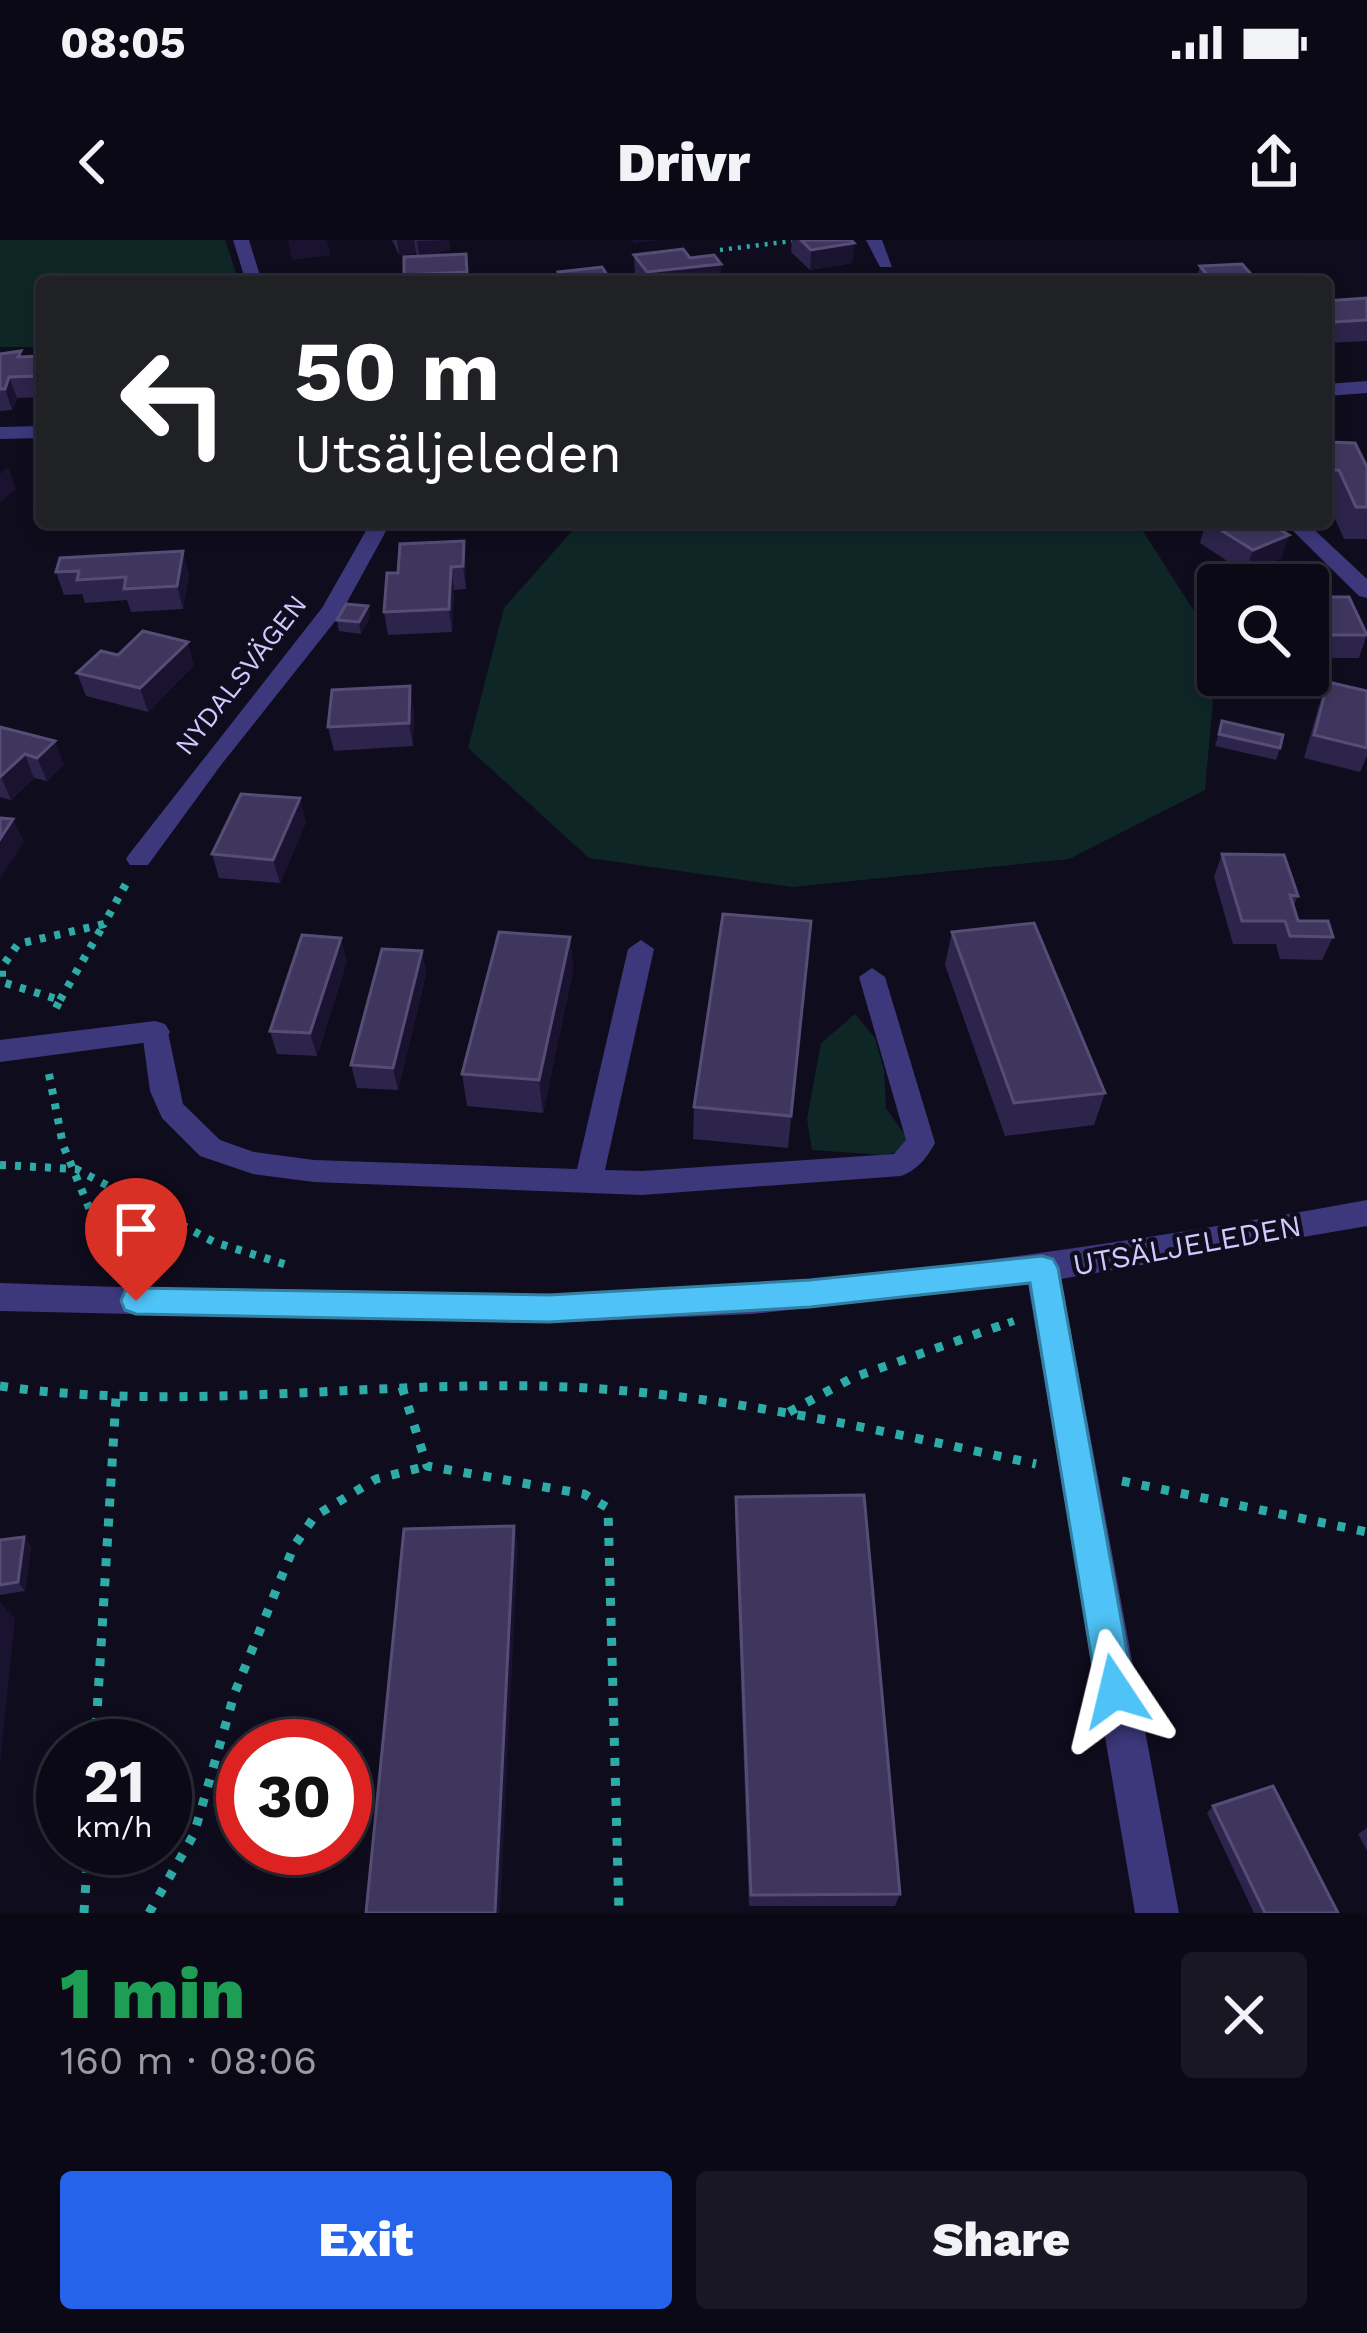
<!DOCTYPE html>
<html lang="en">
<head>
<meta charset="utf-8">
<style>
  :root { --surface:#0b0916; --page:#191723; --text:#f1f3f6; --muted:#9a9aa1; --line:#2b2a35; --accent:#2563eb }
  body { margin:0; font-family:"Work Sans",sans-serif; background:var(--page); color:var(--text); height:100vh; display:flex; flex-direction:column; font-size:45px; white-space:nowrap }
  * { box-sizing:border-box; margin:0 }
  p { font-size:39px; color:var(--muted) }
  .icon { flex:none; width:66px; height:66px; fill:none; stroke:currentColor; stroke-width:2; stroke-linecap:round; stroke-linejoin:round }
  .map { position:relative; height:1673px; overflow:hidden }
  .side { display:flex; flex-direction:column; background:var(--surface); flex:1 }
  .side>* { flex:none }
  .top-card { position:absolute; left:36px; top:36px; width:1296px; height:252px; border-radius:12px; box-shadow:0 6px 18px #0003,0 0 0 3px var(--line); background:#202124; color:#fff; overflow:hidden }
  .buttons { position:absolute; left:1197px; top:324px; display:grid; gap:24px }
  .buttons a { display:grid; place-items:center; width:132px; height:132px; border-radius:12px; background:var(--surface); box-shadow:0 6px 18px #0003,0 0 0 3px var(--line); font-size:60px }
  .speed { position:absolute; left:36px; top:1479px; display:flex; gap:24px; font-size:60px; font-weight:700; text-align:center }
  .speed>* { display:grid; place-content:center; width:156px; height:156px; border-radius:50%; background:var(--surface); box-shadow:0 6px 18px #0003,0 0 0 3px var(--line); line-height:1 }
  .speed small { font-size:30px; font-weight:400 }
  .speed .limit { border:18px solid #d22; background:#fff; color:#111 }
  .pin { position:absolute; display:grid; place-items:center; width:102px; height:102px; color:#fff; margin:-123px -51px; border-radius:50% 50% 50% 0; rotate:-45deg; box-shadow:0 0 12px #0007 }
  .pin .icon { rotate:45deg }
  .me { position:absolute; width:132px; margin:-66px; rotate:350deg; stroke-linejoin:round; filter:drop-shadow(0 0 9px #0008) }
  .turn { display:flex; align-items:center; gap:42px; height:252px; padding:0 60px; font-size:54px }
  .turn .icon { width:156px; height:156px; stroke-width:2.5 }
  .turn b { display:block; font-size:84px; line-height:102px }
  .round { display:grid; place-items:center; flex:none; width:126px; height:126px; border-radius:12px; background:var(--page) }
  .overview { display:flex; align-items:center; justify-content:space-between; height:204px; padding:0 60px }
  h1 { font-size:72px; font-weight:800; line-height:90px; color:#1e9e55 }
  .primary-button { display:flex; gap:24px; margin-top:auto; padding:24px 60px }
  .primary-button a { flex:1; height:138px; border-radius:12px; background:var(--accent); color:#fff; font-size:48px; font-weight:800; line-height:138px; text-align:center }
  .primary-button a+a { background:var(--page); color:var(--text) }
  .status { display:flex; justify-content:space-between; align-items:center; height:84px; padding:0 60px; background:var(--surface); direction:ltr }
  .status svg { height:33px; fill:currentColor }
  header { display:flex; justify-content:space-between; align-items:center; height:156px; padding:0 60px; background:var(--surface); font-size:54px; font-weight:800 }
  .map>svg:first-child { display:block }
</style>
</head>
<body>
<div class="status"><b>08:05</b><svg viewBox="0 0 49 12"><path d="M0 12V9h3v3zM5 12V6h3v6zM10 12V3h3v9zM15 12V0h3v12zM26 1h20v11H26zM47 4h2v5h-2z"/></svg></div>
<header><svg class="icon" aria-label="back" viewBox="0 0 24 24"><path d="M15 5l-7 7 7 7"/></svg>Drivr<svg class="icon" aria-label="share" viewBox="0 0 24 24"><path d="M12 15V3M7 8l5-5 5 5M5 13v7h14v-7"/></svg></header>
<div class="map">
<svg width="1367" height="1673" viewBox="0 0 1367 1673">
  <rect width="100%" height="100%" fill="#0f0c1d"/>
  <g fill="#0f2626">
    <path d="M 0,0 L 225,0 L 239,42 L 42,42 L 42,107 L 0,107 Z"/>
    <path d="M 580,282 L 1132,282 L 1139,285 L 1198,377 L 1213,460 L 1205,550 L 1069,619 L 792,647 L 589,618 L 468,508 L 504,368 Z"/>
    <path d="M 855,774 L 875,798 L 884,830 L 886,868 L 914,908 L 884,915 L 812,910 L 807,879 L 821,803 Z"/>
  </g>
  <g fill="none" stroke-linecap="round" stroke-linejoin="round">
    <path stroke="#2faba7" stroke-width="4.5" stroke-dasharray="3 6" stroke-linecap="butt" d="M 720,10 L 800,0"/>
    <g stroke="#2faba7" stroke-width="8" stroke-dasharray="6 9" stroke-linecap="butt">
      <path d="M 60,760 L 104,684"/>
      <path d="M 56,768 L 60,760 L 2,742 L 2,727 L 18,704 L 104,684 L 127,642"/>
      <path d="M 49,834 L 63,905 L 112,1023"/>
      <path d="M 0,925 L 76,929 L 214,1002 L 287,1025"/>
      <path d="M 994,1088 L 1014,1081"/>
    </g>
    <g stroke="#2faba7" stroke-width="9" stroke-dasharray="8 12" stroke-linecap="butt">
      <path d="M 0,1146 C 178,1172 360,1142 539,1146 C 708,1150 872,1189 1036,1224"/>
      <path d="M 402,1147 L 427,1226 L 584,1254 L 608,1268 L 619,1673"/>
      <path d="M 789,1172 L 852,1138 L 1002,1085"/>
      <path d="M 1122,1241 L 1367,1292"/>
      <path d="M 95,1506 L 116,1158"/>
      <path d="M 84,1673 L 88,1608"/>
      <path d="M 149,1673 L 194,1594 L 235,1452 L 294,1306 L 315,1276 L 376,1239 L 427,1226"/>
    </g>
    <path fill="#3c387b" fill-rule="evenodd" d="M 641,700 L 654,709 L 605,930 L 642,931 L 894,914 L 906,900 L 859,737 L 872,728 L 885,737 L 935,903 C 928,917 916,931 901,936 L 642,955 L 314,942 L 253,934 L 200,916 L 162,878 L 150,851 L 142,792 L 155,782 L 168,792 L 183,864 L 220,900 L 254,912 L 314,920 L 577,929 L 628,709 Z"/>
    <g fill="#3c387b" fill-rule="evenodd">
      <path d="M 233,0 L 249,0 L 262,42 L 246,42 Z"/>
      <path d="M 866,0 L 882,0 L 892,27 L 880,27 Z"/>
      <path d="M 1367,141 L 1367,153 L 1326,156 L 1326,144 Z"/>
      <path d="M 42,186 L 42,198 L 0,199 L 0,187 Z"/>
      <path d="M 371,282 L 391,282 L 340,375 L 221,525 L 148,625 L 130,625 L 126,619 L 130,613 L 322,368 Z"/>
      <path d="M 1284,282 L 1306,282 L 1367,339 L 1367,358 L 1359,356 Z"/>
      <path d="M 155,781 L 165,784 L 170,792 L 165,800 L 0,822 L 0,800 Z"/>
      <path d="M 1367,960 L 1367,986 L 1061,1039 L 1179,1673 L 1135,1673 L 1028,1044 L 752,1074 L 546,1083 L 0,1071 L 0,1043 C 218,1050 437,1061 655,1050 C 895,1038 1131,1003 1367,960 Z"/>
    </g>
  </g>
  <g fill="#2d244b">
    <path d="M 392,0 L 449,0 L 450,10 L 440,11 L 441,15 L 466,14 L 468,42 L 405,42 L 404,35 L 417,16 L 416,13 L 399,15 Z"/>
    <path d="M 792,0 L 851,0 L 854,3 L 852,23 L 810,30 L 791,12 Z"/>
    <path d="M 634,15 L 721,24 L 721,42 L 639,42 L 635,36 Z"/>
    <path d="M 1200,26 L 1258,42 L 1196,42 Z"/>
    <path d="M 1367,58 L 1367,101 L 1326,103 L 1326,61 Z"/>
    <path d="M 0,114 L 23,117 L 42,116 L 42,157 L 17,158 L 12,170 L 0,171 Z"/>
    <path d="M 1326,202 L 1367,227 L 1367,299 L 1344,299 L 1328,263 L 1326,263 Z"/>
    <path d="M 1206,282 L 1267,282 L 1282,318 L 1245,333 L 1200,303 Z"/>
    <path d="M 60,318 L 189,334 L 183,369 L 131,372 L 127,360 L 85,363 L 82,354 L 64,355 L 56,332 Z"/>
    <path d="M 466,324 L 466,349 L 454,350 L 452,392 L 388,395 L 384,372 L 387,333 Z"/>
    <path d="M 1308,357 L 1367,394 L 1359,418 L 1313,418 L 1308,406 Z"/>
    <path d="M 370,377 L 361,394 L 339,391 L 337,380 Z"/>
    <path d="M 118,415 L 194,425 L 148,472 L 86,456 L 77,433 Z"/>
    <path d="M 1328,442 L 1367,451 L 1367,516 L 1360,532 L 1304,518 L 1319,465 Z"/>
    <path d="M 414,469 L 413,506 L 334,511 L 328,487 Z"/>
    <path d="M 1222,481 L 1280,508 L 1276,520 L 1215,506 Z"/>
    <path d="M 0,487 L 64,524 L 47,541 L 34,538 L 11,560 L 0,557 Z"/>
    <path d="M 306,582 L 280,643 L 219,638 L 212,614 Z"/>
    <path d="M 1222,614 L 1298,656 L 1293,667 L 1298,681 L 1333,697 L 1322,720 L 1280,719 L 1276,704 L 1233,704 L 1214,637 Z"/>
    <path d="M 811,681 L 788,908 L 693,899 L 694,867 Z"/>
    <path d="M 952,692 L 1105,853 L 1094,885 L 1005,896 L 945,725 Z"/>
    <path d="M 570,697 L 573,730 L 543,873 L 467,866 L 462,834 Z"/>
    <path d="M 422,711 L 426,734 L 398,850 L 357,848 L 351,825 Z"/>
    <path d="M 347,721 L 317,816 L 277,814 L 270,791 Z"/>
    <path d="M 736,1257 L 900,1654 L 895,1666 L 749,1666 L 735,1275 Z"/>
    <path d="M 24,1297 L 31,1306 L 25,1351 L 0,1355 L 0,1300 Z"/>
    <path d="M 1213,1566 L 1338,1673 L 1254,1673 L 1207,1573 Z"/>
    <path d="M 1367,1588 L 1367,1611 L 1358,1594 Z"/>
  </g>
  <g fill="#1a1330">
    <path d="M 288,0 L 327,0 L 330,15 L 292,20 Z"/>
    <path d="M 397,0 L 414,0 L 416,13 L 399,15 Z"/>
    <path d="M 449,0 L 450,10 L 440,11 L 441,18 L 420,21 L 417,1 Z"/>
    <path d="M 633,0 L 664,0 L 633,3 Z"/>
    <path d="M 854,3 L 852,23 L 810,30 L 811,10 Z"/>
    <path d="M 721,24 L 721,42 L 647,42 L 647,32 Z"/>
    <path d="M 9,137 L 17,158 L 12,170 L 5,149 Z"/>
    <path d="M 8,227 L 16,249 L 0,263 L 0,234 Z"/>
    <path d="M 1289,295 L 1282,318 L 1245,333 L 1253,310 Z"/>
    <path d="M 464,301 L 466,324 L 466,349 L 463,326 Z"/>
    <path d="M 183,311 L 189,334 L 183,369 L 177,346 Z"/>
    <path d="M 451,327 L 454,350 L 452,392 L 449,369 Z"/>
    <path d="M 368,366 L 370,377 L 361,394 L 359,382 Z"/>
    <path d="M 188,402 L 194,425 L 148,472 L 140,448 Z"/>
    <path d="M 410,446 L 414,469 L 413,506 L 409,483 Z"/>
    <path d="M 55,501 L 64,524 L 47,541 L 37,518 Z"/>
    <path d="M 25,514 L 34,538 L 11,560 L 1,537 Z"/>
    <path d="M 300,558 L 306,582 L 280,643 L 273,620 Z"/>
    <path d="M 13,579 L 24,602 L 0,638 L 0,599 Z"/>
    <path d="M 570,697 L 573,730 L 543,873 L 539,840 Z"/>
    <path d="M 341,698 L 347,721 L 317,816 L 310,793 Z"/>
    <path d="M 422,711 L 426,734 L 398,850 L 393,828 Z"/>
    <path d="M 514,1286 L 518,1304 L 500,1673 L 495,1673 Z"/>
    <path d="M 24,1297 L 31,1306 L 25,1351 L 18,1342 Z"/>
    <path d="M 0,1362 L 15,1379 L 0,1523 Z"/>
  </g>
  <g fill="#3f365e" stroke="#564d77" stroke-width="3">
    <path d="M 801,0 L 851,0 L 854,3 L 811,10 Z"/>
    <path d="M 683,9 L 690,18 L 714,15 L 721,24 L 647,32 L 634,15 Z"/>
    <path d="M 466,14 L 467,32 L 404,35 L 404,17 Z"/>
    <path d="M 1242,24 L 1258,42 L 1213,42 L 1200,26 Z"/>
    <path d="M 602,27 L 611,41 L 563,42 L 558,32 Z"/>
    <path d="M 1367,58 L 1367,80 L 1333,82 L 1326,74 L 1326,61 Z"/>
    <path d="M 21,111 L 18,117 L 42,116 L 42,123 L 38,136 L 9,137 L 5,149 L 0,149 L 0,114 Z"/>
    <path d="M 1326,202 L 1355,203 L 1367,227 L 1367,267 L 1356,267 L 1339,230 L 1326,230 Z"/>
    <path d="M 1208,282 L 1267,282 L 1289,295 L 1253,310 Z"/>
    <path d="M 464,301 L 463,326 L 451,327 L 449,369 L 384,372 L 387,333 L 398,333 L 400,304 Z"/>
    <path d="M 183,311 L 177,346 L 124,349 L 126,337 L 77,340 L 79,331 L 56,332 L 60,318 Z"/>
    <path d="M 1308,357 L 1349,357 L 1367,395 L 1322,395 L 1312,374 L 1308,374 Z"/>
    <path d="M 346,364 L 368,366 L 359,382 L 337,380 Z"/>
    <path d="M 143,391 L 188,402 L 140,448 L 77,433 L 101,411 L 118,415 Z"/>
    <path d="M 1328,442 L 1367,451 L 1367,508 L 1314,495 Z"/>
    <path d="M 410,446 L 409,483 L 328,487 L 332,450 Z"/>
    <path d="M 1222,481 L 1283,495 L 1280,508 L 1219,494 Z"/>
    <path d="M 0,487 L 55,501 L 37,518 L 25,514 L 0,537 Z"/>
    <path d="M 241,554 L 300,558 L 273,620 L 212,614 Z"/>
    <path d="M 0,578 L 13,579 L 0,599 Z"/>
    <path d="M 1222,614 L 1284,615 L 1298,656 L 1290,655 L 1298,681 L 1328,681 L 1333,697 L 1290,696 L 1285,681 L 1242,681 Z"/>
    <path d="M 723,674 L 811,681 L 791,876 L 694,867 Z"/>
    <path d="M 1034,683 L 1105,853 L 1014,863 L 952,692 Z"/>
    <path d="M 499,692 L 570,697 L 539,840 L 462,834 Z"/>
    <path d="M 302,695 L 341,698 L 310,793 L 270,791 Z"/>
    <path d="M 382,709 L 422,711 L 393,828 L 351,825 Z"/>
    <path d="M 864,1255 L 900,1654 L 751,1655 L 736,1257 Z"/>
    <path d="M 514,1286 L 495,1673 L 366,1673 L 404,1289 Z"/>
    <path d="M 24,1297 L 18,1342 L 0,1345 L 0,1300 Z"/>
    <path d="M 1273,1546 L 1338,1673 L 1265,1673 L 1213,1566 Z"/>
  </g>
  <path fill="#4fc3f7" stroke="#337fa1" stroke-width="3" d="M 1042,1016 L 1053,1019 L 1058,1028 L 1134,1451 L 1128,1464 L 1115,1469 L 1102,1464 L 1097,1451 L 1030,1043 L 810,1067 L 549,1082 L 136,1074 L 125,1070 L 121,1061 L 125,1051 L 136,1048 L 549,1055 L 810,1040 Z"/>
  <g text-anchor="middle" dominant-baseline="central" stroke-width="9" stroke-linejoin="round" paint-order="stroke">
    <g font-size="27" fill="#d0c8fe" stroke="#0f0c1d">
      <text transform="translate(241 435) rotate(-52)">NYDALSVÄGEN</text>
    </g>
    <g font-size="30" fill="#d0c8fe" stroke="#0f0c1d">
      <text transform="translate(1187 1005) rotate(-10)">UTSÄLJELEDEN</text>
    </g>
  </g>
</svg>
<div class="buttons">
<a><svg class="icon" aria-label="search" viewBox="0 0 24 24"><circle cx="10" cy="10" r="6"/><path d="M15 15l6 6"/></svg></a>
</div>
<div class="speed"><div>21<small>km/h</small></div><div class="limit">30</div></div>
<div class="pin" style="left:136px;top:1061px;background:#d93025"><svg class="icon" aria-label="arrive" viewBox="0 0 24 24"><path d="M6 21V4h12l-3 4 3 4H6"/></svg></div>
<svg class="me" style="left:1115px;top:1451px" viewBox="-20 -20 40 40"><path d="M0-17L14 15 0 8-14 15z" fill="#4fc3f7" stroke="#fff" stroke-width="4"/></svg>
<div class="top-card">
<div class="turn"><svg class="icon" aria-label="left" viewBox="0 0 24 24"><path d="M17 20v-9H6M10 6l-5 5 5 5"/></svg><div><b>50 m</b>Utsäljeleden</div></div>
</div>
</div>
<section class="side">
<div class="overview"><div><h1>1 min</h1><p>160 m · 08:06</p></div><a class="round"><svg class="icon" aria-label="close" viewBox="0 0 24 24"><path d="M6 6l12 12M18 6L6 18"/></svg></a></div>
<div class="primary-button"><a>Exit</a><a>Share</a></div>
</section>
</body>
</html>
